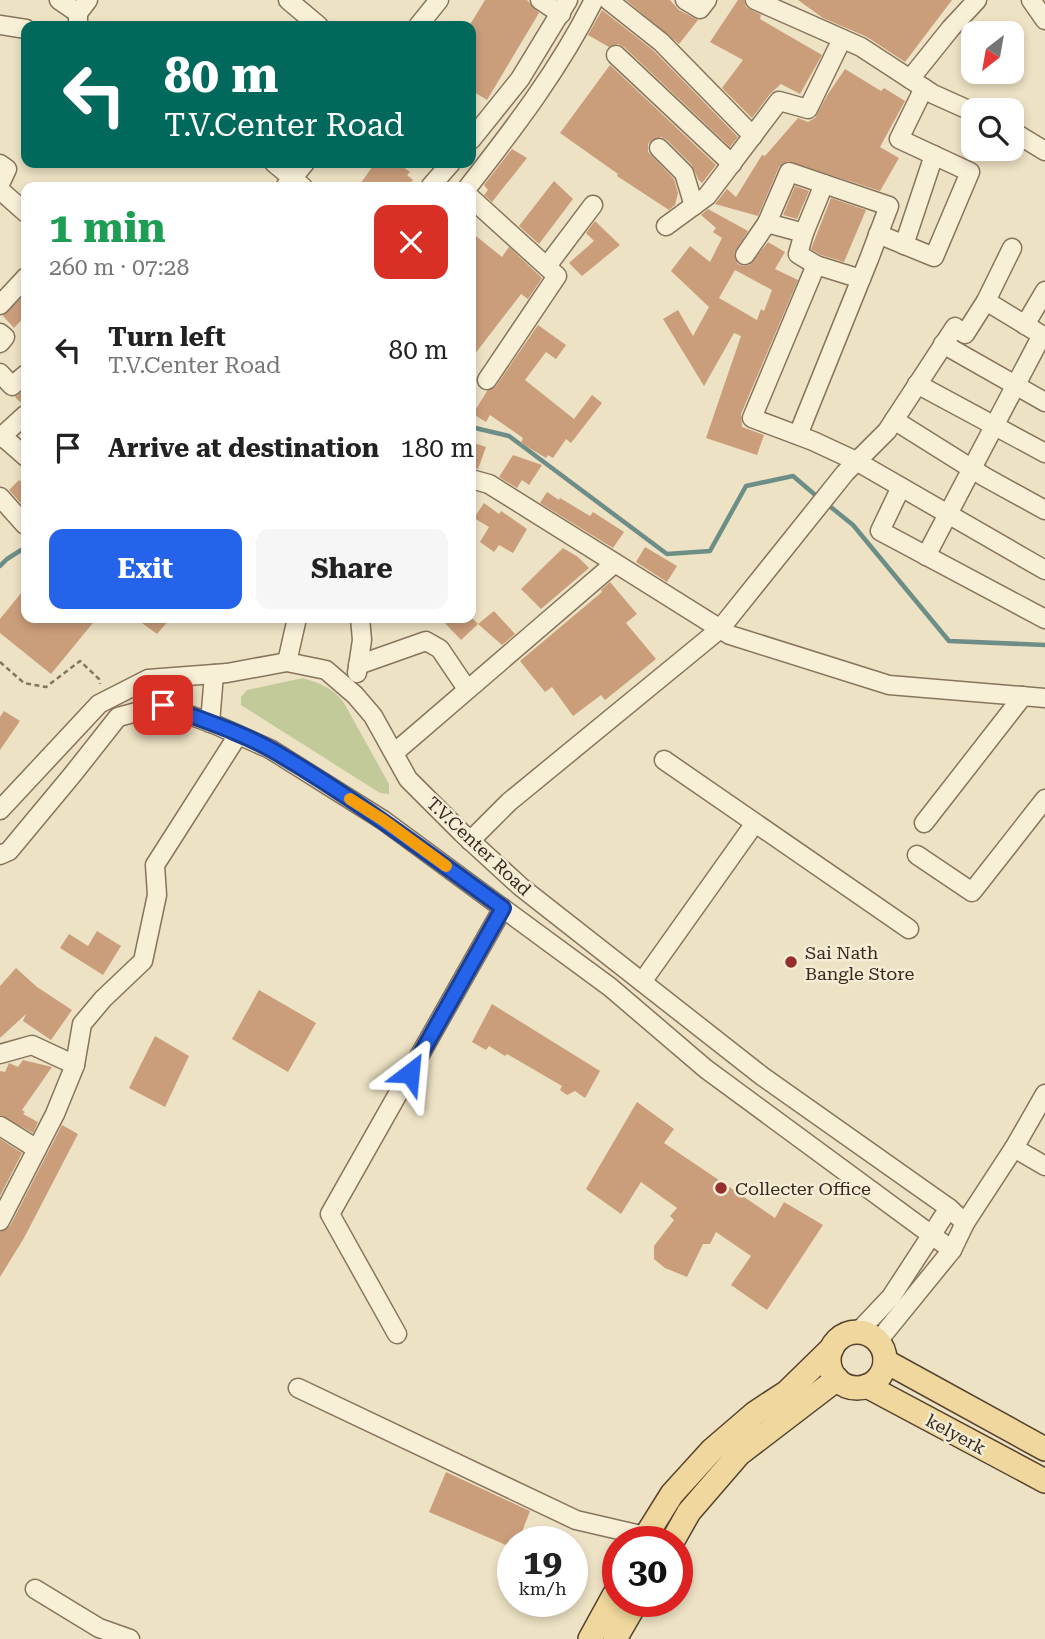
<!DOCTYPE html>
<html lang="en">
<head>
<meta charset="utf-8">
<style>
  :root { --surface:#fff; --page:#f6f6f6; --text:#222; --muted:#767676; --accent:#2563eb }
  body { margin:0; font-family:"Roboto Serif",serif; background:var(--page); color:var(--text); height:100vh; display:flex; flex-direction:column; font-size:26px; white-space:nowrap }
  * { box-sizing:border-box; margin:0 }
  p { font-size:23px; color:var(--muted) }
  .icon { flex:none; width:38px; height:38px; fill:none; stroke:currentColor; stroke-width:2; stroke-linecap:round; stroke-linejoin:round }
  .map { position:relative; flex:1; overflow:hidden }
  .sheet { position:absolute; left:21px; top:182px; width:455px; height:441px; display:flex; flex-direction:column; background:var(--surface); border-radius:14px; box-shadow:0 4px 10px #0003 }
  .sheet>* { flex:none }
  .top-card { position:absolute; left:21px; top:21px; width:455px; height:147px; border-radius:14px; box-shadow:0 4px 10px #0003; background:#00695c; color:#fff; overflow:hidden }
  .needle { width:46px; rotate:211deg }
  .tools { position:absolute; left:961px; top:21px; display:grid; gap:14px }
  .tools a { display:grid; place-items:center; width:63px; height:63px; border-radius:14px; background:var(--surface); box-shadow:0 4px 10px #0003; font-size:35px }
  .speed { position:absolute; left:497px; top:1526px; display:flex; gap:14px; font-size:35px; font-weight:700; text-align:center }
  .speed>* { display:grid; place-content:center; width:91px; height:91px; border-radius:50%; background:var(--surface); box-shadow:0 4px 10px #0003; line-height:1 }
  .speed small { font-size:18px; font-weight:400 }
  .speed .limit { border:10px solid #d22; background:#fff; color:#111 }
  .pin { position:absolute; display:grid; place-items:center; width:60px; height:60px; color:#fff; margin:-30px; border-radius:14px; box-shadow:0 4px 10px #0006 }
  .me { position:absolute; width:77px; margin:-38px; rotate:29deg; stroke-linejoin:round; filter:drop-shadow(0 0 5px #0008) }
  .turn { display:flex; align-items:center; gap:24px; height:147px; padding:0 28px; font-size:32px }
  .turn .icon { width:91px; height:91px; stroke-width:2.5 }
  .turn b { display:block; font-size:49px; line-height:60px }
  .round { display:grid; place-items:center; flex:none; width:74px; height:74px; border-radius:14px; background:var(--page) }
  .head { display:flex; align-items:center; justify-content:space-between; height:119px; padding:0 28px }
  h1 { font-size:42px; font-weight:700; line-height:52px; color:#1e9e55 }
  .action { display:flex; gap:14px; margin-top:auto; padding:14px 28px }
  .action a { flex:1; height:80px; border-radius:14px; background:var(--accent); color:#fff; font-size:28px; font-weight:700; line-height:80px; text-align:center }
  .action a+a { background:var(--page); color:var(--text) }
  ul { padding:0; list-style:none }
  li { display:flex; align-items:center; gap:21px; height:98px; padding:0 28px }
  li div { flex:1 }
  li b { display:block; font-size:26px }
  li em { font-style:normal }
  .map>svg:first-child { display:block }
</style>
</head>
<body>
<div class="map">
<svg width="1045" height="1639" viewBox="0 0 1045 1639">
  <rect width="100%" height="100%" fill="#ede2c4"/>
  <path fill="#c3ca99" d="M 303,678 C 320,683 333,688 344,703 L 389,784 L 389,794 L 380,793 L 241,705 L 241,697 L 247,690 Z"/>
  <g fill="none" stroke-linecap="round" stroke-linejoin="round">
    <g stroke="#6d8e87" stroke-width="4.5">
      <path d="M 471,427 L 509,436 L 667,554 L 710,551 L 746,486 L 793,476 L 820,499"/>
      <path d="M 827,504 L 853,525 L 949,641 L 1045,645"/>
      <path d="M 0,566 L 7,559 L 26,547"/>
    </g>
  </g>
  <g fill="#ca9e7b" fill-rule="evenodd">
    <path d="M 485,0 L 527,0 L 539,13 L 487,100 L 471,90 L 471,23 Z"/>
    <path d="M 626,0 L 670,0 L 679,10 L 698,20 L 679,44 Z"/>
    <path d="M 738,0 L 744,0 L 746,7 L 761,15 L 760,19 L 822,55 L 800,94 L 781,84 L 770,94 L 752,118 L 722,88 L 743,60 L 710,42 Z"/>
    <path d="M 798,0 L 952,0 L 905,62 L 867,37 L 823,18 Z"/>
    <path d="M 602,10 L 653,50 L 738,137 L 730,147 L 624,47 L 618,44 L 609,47 L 588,35 Z"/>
    <path d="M 610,65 L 716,165 L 702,183 L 698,179 L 692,165 L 667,140 L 661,137 L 652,140 L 648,144 L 648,152 L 674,179 L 678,193 L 675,205 L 669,210 L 617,176 L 618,174 L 560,133 Z"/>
    <path d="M 845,69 L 881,91 L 884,88 L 905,101 L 880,147 L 899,158 L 880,191 L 788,161 L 779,167 L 758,216 L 715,204 L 727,189 L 736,197 L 762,155 L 765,156 L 798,118 L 808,122 L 815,118 L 828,94 Z"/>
    <path d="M 512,149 L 527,158 L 492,202 L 484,195 L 488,190 L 484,185 Z"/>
    <path d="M 375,163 L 398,163 L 410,172 L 407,175 L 413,180 L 407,187 L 358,187 Z"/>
    <path d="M 554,181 L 573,199 L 539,244 L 519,226 Z"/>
    <path d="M 795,186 L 809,191 L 797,219 L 783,215 Z"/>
    <path d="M 831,198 L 866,210 L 844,262 L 821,255 L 811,249 Z"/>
    <path d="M 708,209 L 748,231 L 734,253 L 738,264 L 743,266 L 750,265 L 768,242 L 785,252 L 775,269 L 798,280 L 741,414 L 742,427 L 764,435 L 757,455 L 706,438 L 741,336 L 734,333 L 704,386 L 663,319 L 678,310 L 693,336 L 709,307 L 671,271 L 690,246 L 710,262 L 722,238 L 713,232 L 716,228 L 701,215 ZM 735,270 L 772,290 L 764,311 L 761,309 L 757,320 L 719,298 Z"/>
    <path d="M 595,221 L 620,245 L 582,276 L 569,263 L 594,241 L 586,233 Z"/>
    <path d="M 471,232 L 502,257 L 509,247 L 542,278 L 528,299 L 521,294 L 471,359 Z"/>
    <path d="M 26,293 L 26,315 L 14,328 L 3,316 Z"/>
    <path d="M 538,325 L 566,345 L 556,359 L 546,352 L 525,380 L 574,419 L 592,395 L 602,403 L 571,443 L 566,439 L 553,458 L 548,455 L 546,458 L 521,443 L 523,438 L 490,415 L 486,422 L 473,414 L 487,391 L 496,386 Z"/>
    <path d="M 26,389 L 26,404 L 22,404 L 15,397 Z"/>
    <path d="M 471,442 L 486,447 L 478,469 L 471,468 Z"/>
    <path d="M 513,455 L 542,465 L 529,485 L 522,480 L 517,488 L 499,477 Z"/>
    <path d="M 19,480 L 26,487 L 26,509 L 9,490 Z"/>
    <path d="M 547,492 L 559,500 L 560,498 L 590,516 L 593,512 L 624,532 L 613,548 L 540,503 Z"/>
    <path d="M 484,503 L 499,514 L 501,511 L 527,529 L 513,553 L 499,545 L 494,552 L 480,542 L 489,527 L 474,518 Z"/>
    <path d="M 645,547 L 677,566 L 667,582 L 636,562 Z"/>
    <path d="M 563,548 L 578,557 L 589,568 L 541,609 L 521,589 Z"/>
    <path d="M 610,582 L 637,614 L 626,623 L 656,659 L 605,700 L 601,695 L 573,716 L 552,687 L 545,692 L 520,661 L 602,592 L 601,590 Z"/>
    <path d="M 26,587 L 26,618 L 97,618 L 51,674 L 0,633 L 0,619 Z"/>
    <path d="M 494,611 L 515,634 L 502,645 L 478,624 Z"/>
    <path d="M 135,618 L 171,618 L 157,634 Z"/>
    <path d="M 440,618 L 472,618 L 478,624 L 461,640 Z"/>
    <path d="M 4,711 L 20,721 L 0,750 L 0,717 Z"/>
    <path d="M 97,931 L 121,946 L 103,975 L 60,948 L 69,934 L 88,946 Z"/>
    <path d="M 16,968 L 37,987 L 72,1010 L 51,1040 L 23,1021 L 26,1014 L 0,1038 L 0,986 Z"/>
    <path d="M 259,990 L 316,1023 L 288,1072 L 232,1039 Z"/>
    <path d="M 492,1004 L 600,1071 L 585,1098 L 575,1091 L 567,1095 L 560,1090 L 562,1086 L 507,1054 L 505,1056 L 489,1046 L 486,1050 L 472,1042 Z"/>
    <path d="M 155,1036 L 189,1056 L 165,1107 L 129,1088 Z"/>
    <path d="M 23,1060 L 52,1067 L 22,1110 L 25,1112 L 23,1114 L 38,1122 L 33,1133 L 0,1115 L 0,1071 L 5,1072 L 9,1063 L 18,1067 Z"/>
    <path d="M 637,1102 L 674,1129 L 664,1143 L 775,1218 L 784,1202 L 823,1225 L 767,1310 L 731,1285 L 751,1256 L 716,1232 L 710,1244 L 703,1244 L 687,1277 L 665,1268 L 654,1259 L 654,1246 L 674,1220 L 670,1216 L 677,1208 L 641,1182 L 621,1214 L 586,1189 Z"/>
    <path d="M 62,1125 L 78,1134 L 24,1238 L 0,1277 L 0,1232 L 10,1226 Z"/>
    <path d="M 0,1139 L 22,1153 L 0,1196 Z"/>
    <path d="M 446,1472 L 530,1511 L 518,1542 L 513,1542 L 513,1548 L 429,1512 Z"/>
  </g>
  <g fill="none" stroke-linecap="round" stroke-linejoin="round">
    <g stroke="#87745b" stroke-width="21">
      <g id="minor">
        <path d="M 59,0 L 78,13"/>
        <path d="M 288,0 L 319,26"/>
        <path d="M 540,0 L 561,14"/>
        <path d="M 608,0 L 661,42 L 753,136"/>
        <path d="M 685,0 L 700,9 L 707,0"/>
        <path d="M 755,0 L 861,47 L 933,94 L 973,112"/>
        <path d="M 1031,0 L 1045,20"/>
        <path d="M 0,25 L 26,29"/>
        <path d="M 78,26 L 78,13 L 88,0"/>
        <path d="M 418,26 L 439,0"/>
        <path d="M 616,55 L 732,164"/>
        <path d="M 910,79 L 951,28 L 977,0"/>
        <path d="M 1012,131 L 1045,151"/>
        <path d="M 471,140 L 520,79 L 568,0"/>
        <path d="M 659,148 L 684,173 L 694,206"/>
        <path d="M 274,163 L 303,187"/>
        <path d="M 0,164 L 7,169 L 0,184"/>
        <path d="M 285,187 L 305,163"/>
        <path d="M 430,187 L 451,163"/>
        <path d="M 468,187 C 515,127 560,68 594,0"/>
        <path d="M 0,190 L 26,213"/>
        <path d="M 471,198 L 557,276 L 487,380"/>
        <path d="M 767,223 L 804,233 L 798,254 L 816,265 L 861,279"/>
        <path d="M 666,226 L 707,196 L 779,101 L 808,109 L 842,39"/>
        <path d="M 804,233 L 824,184"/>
        <path d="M 878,234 L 934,257 L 970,172 L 899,139 L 924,88"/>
        <path d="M 904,245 L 934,155"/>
        <path d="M 745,255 L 767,223 L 789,172 L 889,206 L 869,259 L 798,435"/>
        <path d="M 816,265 L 752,418 L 813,441 L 856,461 L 1045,570"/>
        <path d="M 547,266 L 593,205"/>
        <path d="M 986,301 L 1045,337"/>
        <path d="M 0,305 L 26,277"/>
        <path d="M 1025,325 L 1045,291"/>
        <path d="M 0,333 L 5,337 L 0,343"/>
        <path d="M 943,344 L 1045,402"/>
        <path d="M 0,373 L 12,386 L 26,374"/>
        <path d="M 917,384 L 1045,453"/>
        <path d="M 894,420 L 985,477 L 1045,510"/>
        <path d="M 2,436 L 26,457"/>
        <path d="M 0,438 L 25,415 L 26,417"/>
        <path d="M 471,479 L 489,484 L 730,635 L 889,685 L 1045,698"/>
        <path d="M 901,487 L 880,531 L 1045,619"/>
        <path d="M 0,497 L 25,525"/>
        <path d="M 926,556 L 1042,335"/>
        <path d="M 287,662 L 297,618"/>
        <path d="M 358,665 L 426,641 L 440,649 L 467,689"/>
        <path d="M 357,673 L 362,640 L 360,618"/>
        <path d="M 210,723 L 214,674"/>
        <path d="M 394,753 L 615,563"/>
        <path d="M 664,760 L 909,929"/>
        <path d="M 0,810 L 99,704 L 148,679 L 227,673 L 287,662 L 326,670 L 355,695 L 373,716 L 408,779 L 462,833 L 521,887 L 762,1076 L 949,1208 L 965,1223"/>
        <path d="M 924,823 L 1023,696"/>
        <path d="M 470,841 L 509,802 L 720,629 L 845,473 L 887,431 L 955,327 L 965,334 L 986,301 L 1012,248"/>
        <path d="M 0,855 L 9,851 L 73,774 L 118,717 L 163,705 L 216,725 L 270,749 L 383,820 L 610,987 L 706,1069 L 952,1250"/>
        <path d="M 917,855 L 972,892 L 1045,799"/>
        <path d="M 642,982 L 755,823"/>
        <path d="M 0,1054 L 32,1045 L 75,1065"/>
        <path d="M 0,1126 L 37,1149"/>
        <path d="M 1014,1148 L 1045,1166"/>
        <path d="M 0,1221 L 55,1114 L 75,1065 L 82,1024 L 103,999 L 143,961 L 157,895 L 155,865 L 238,735"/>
        <path d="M 858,1332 L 891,1297 L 949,1208"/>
        <path d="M 397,1334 L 330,1214 L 503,908"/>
        <path d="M 878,1341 L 952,1250 L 965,1223 L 1014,1148 L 1045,1094"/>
        <path d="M 298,1388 L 576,1520 L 645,1536 L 660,1542"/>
        <path d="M 35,1589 L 99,1628 L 130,1639"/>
      </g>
    </g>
    <g stroke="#55422f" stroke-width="26">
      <g id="major">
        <circle cx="857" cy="1360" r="28"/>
        <path d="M 885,1361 L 1045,1449"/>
        <path d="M 867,1386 L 1045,1481"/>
        <path d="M 642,1542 L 672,1494 L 712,1450 L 755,1413 L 787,1392 L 832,1348"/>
        <path d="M 672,1542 L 689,1512 L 739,1454 L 837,1379"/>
        <path d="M 590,1639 L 618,1588"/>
        <path d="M 615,1639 L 637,1601"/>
      </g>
    </g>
    <path stroke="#87745b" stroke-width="2.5" stroke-dasharray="5 3.5" stroke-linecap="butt" d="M 0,662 L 24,683 L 46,687 L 80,661 L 99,679 L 100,684"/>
    <use href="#minor" stroke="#f8efd7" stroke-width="18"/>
    <use href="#major" stroke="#efd79d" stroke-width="23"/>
  </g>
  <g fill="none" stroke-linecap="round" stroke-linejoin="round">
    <g stroke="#184099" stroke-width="18">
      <path id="route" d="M 163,705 C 199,719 238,731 272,750 C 353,797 427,853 503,908 L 410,1073"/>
    </g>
    <use href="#route" stroke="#2563eb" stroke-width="12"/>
    <path stroke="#f59e0b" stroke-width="12" d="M 350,799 L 383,820 L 446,866"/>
  </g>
  <g fill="#942f2d" stroke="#f4ecd4" stroke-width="2.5">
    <circle cx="791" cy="962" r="7"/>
    <circle cx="721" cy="1188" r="7"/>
  </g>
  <g text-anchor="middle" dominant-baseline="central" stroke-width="5" stroke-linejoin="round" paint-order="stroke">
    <g font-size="18" fill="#372b1f" stroke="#f4ecd4">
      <text transform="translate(479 846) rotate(43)">T.V.Center Road</text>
      <text transform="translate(956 1434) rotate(28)">kelyerk</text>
    </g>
    <g font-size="18" fill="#372b1f" stroke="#f4ecd4" text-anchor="start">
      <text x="805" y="952">Sai Nath<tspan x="805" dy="21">Bangle Store</tspan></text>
      <text x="735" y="1188">Collecter Office</text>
    </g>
  </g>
</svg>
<div class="tools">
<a><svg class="needle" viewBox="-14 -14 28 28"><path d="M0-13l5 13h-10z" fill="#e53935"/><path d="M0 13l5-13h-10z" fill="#767676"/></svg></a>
<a><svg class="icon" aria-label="search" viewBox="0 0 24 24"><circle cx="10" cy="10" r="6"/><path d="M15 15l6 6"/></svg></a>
</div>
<div class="speed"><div>19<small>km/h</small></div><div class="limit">30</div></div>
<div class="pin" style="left:163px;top:705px;background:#d93025"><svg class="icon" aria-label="arrive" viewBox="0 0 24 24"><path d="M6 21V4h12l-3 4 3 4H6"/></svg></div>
<svg class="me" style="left:410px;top:1073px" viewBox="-20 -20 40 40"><path d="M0-17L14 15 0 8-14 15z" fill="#2563eb" stroke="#fff" stroke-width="4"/></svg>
<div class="top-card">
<div class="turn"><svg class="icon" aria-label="left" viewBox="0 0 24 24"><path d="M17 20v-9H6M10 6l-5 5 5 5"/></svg><div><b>80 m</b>T.V.Center Road</div></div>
</div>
<section class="sheet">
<div class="head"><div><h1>1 min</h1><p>260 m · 07:28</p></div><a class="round" style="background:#d93025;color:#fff"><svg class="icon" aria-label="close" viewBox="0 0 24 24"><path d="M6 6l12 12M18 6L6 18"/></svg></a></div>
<ul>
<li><svg class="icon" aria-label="left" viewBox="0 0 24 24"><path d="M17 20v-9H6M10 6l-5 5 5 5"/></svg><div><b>Turn left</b><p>T.V.Center Road</p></div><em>80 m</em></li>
<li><svg class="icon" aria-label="arrive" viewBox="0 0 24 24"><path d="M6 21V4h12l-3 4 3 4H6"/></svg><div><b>Arrive at destination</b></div><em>180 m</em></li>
</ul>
<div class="action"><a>Exit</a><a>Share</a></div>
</section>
</div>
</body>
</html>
